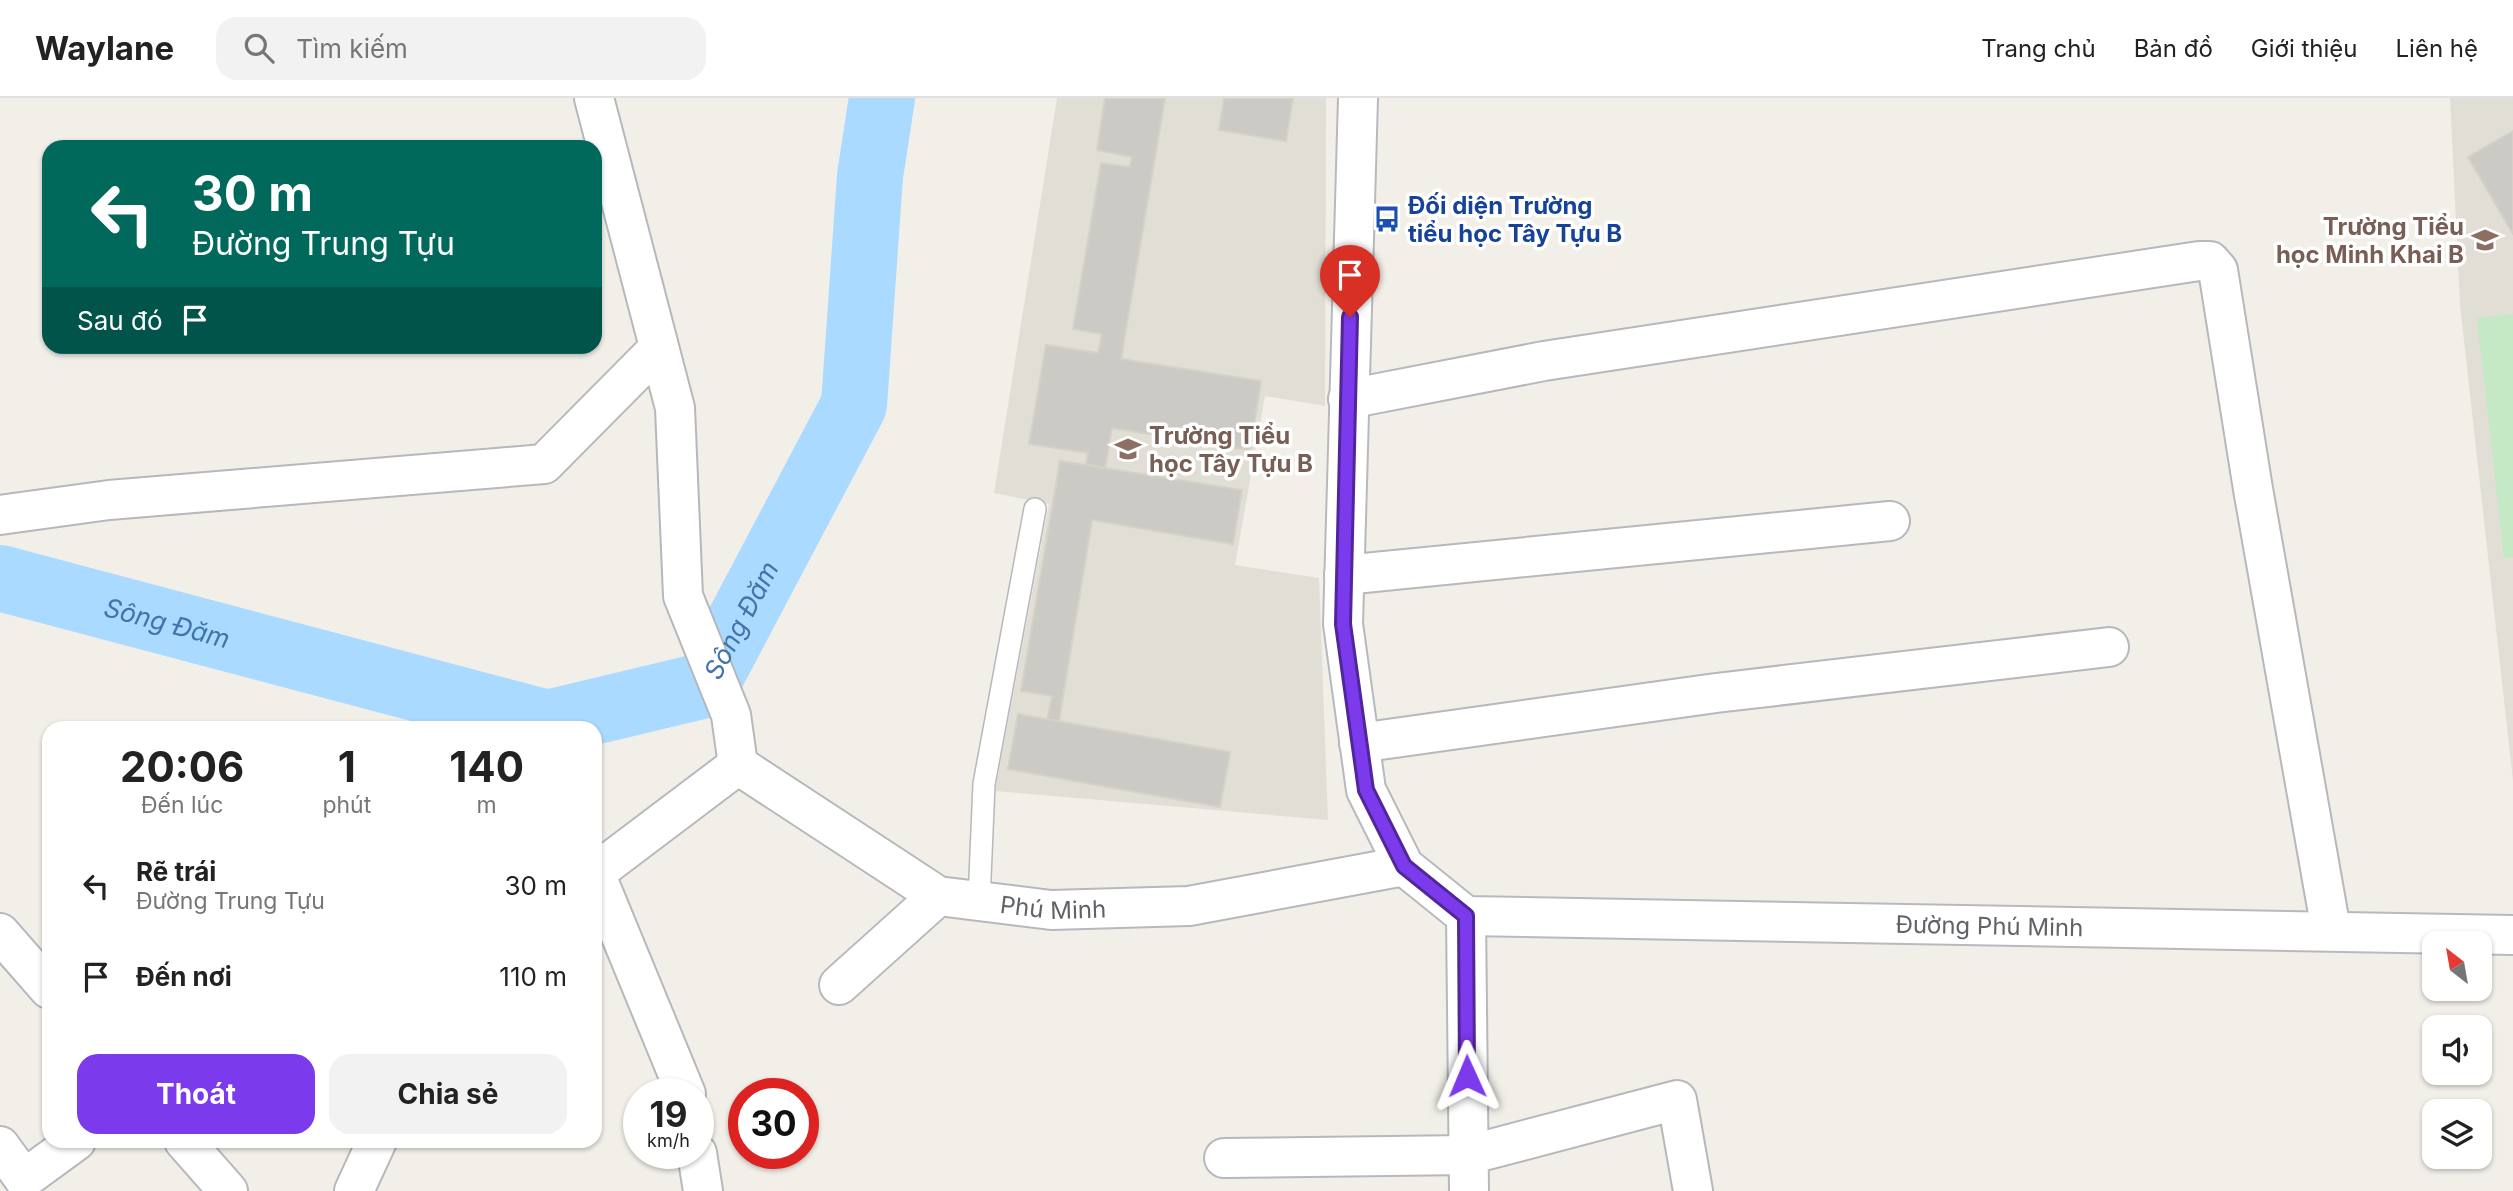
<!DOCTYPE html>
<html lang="vi">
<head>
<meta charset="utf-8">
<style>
  :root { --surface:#fff; --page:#f2f2f2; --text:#222; --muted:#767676; --line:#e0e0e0; --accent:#7c3aed }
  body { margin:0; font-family:Inter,sans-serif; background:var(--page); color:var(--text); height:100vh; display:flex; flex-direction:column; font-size:26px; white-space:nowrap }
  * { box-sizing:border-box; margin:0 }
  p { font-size:23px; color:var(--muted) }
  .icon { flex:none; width:38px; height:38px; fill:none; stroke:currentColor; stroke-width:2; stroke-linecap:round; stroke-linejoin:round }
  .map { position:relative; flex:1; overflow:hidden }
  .sheet { position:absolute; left:42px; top:623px; width:560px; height:427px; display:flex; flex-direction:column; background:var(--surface); border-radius:21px; box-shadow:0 2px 5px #0004 }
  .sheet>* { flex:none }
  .banner { position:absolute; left:42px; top:42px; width:560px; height:214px; border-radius:21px; box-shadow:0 2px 5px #0004; background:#00695c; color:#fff; overflow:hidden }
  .needle { width:46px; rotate:329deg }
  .controls { position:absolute; left:2422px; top:833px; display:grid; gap:14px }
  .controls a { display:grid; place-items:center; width:70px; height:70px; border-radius:14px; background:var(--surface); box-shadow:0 2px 5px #0004; font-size:35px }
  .speed { position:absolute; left:623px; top:980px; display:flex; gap:14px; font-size:35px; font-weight:700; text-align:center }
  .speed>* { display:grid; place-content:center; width:91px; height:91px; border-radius:50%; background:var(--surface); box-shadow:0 2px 5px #0004; line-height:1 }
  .speed small { font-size:18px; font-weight:400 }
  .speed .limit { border:10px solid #d22; background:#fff; color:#111 }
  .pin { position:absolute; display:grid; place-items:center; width:60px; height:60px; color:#fff; margin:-72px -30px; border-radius:50% 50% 50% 0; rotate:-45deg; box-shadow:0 0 7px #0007 }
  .pin .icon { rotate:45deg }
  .me { position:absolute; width:77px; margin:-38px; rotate:359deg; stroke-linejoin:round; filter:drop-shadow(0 0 5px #0008) }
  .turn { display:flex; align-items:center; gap:24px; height:147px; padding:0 35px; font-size:32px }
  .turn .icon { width:91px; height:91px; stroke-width:2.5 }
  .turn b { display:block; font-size:49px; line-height:60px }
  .then { display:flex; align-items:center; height:66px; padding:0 35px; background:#0003; gap:14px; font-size:26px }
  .eta { display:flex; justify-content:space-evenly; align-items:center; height:119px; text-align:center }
  .eta b { font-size:42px; font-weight:700; line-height:49px }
  .primary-button { display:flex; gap:14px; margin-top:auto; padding:14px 35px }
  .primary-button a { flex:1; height:80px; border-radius:21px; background:var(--accent); color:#fff; font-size:28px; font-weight:700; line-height:80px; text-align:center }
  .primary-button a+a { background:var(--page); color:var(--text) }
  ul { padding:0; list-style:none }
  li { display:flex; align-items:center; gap:21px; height:91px; padding:0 35px }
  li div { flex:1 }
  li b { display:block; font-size:26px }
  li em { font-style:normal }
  header { display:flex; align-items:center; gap:42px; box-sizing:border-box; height:98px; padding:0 35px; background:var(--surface); border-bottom:2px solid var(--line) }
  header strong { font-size:33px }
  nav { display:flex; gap:38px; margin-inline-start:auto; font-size:24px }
  .search { width:490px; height:63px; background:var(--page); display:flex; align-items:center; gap:18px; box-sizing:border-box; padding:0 24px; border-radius:21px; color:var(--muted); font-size:26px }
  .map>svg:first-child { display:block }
</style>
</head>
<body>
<header>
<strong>Waylane</strong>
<div class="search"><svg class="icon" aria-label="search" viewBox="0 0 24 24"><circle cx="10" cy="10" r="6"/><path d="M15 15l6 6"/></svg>Tìm kiếm</div>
<nav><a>Trang chủ</a><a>Bản đồ</a><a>Giới thiệu</a><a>Liên hệ</a></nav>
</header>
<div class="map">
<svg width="2513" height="1093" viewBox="0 0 2513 1093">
  <rect width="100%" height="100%" fill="#f1efe8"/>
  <g fill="#e1ded6">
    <path d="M 1057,0 L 1326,0 L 1325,308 L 1265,298 L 1235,467 L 1319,480 L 1328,722 L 995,693 L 1049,406 L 994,395 Z"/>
    <path d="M 2450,0 L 2513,0 L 2513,683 L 2460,207 Z"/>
  </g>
  <path fill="#c5e8c5" d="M 2513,216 L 2513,459 L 2504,460 L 2477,220 Z"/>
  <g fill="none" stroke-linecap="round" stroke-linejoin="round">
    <path stroke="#aadaff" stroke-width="66" id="s1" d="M 0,480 L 547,625 L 706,587 L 854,307 L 870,78 L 882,0"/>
  </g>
  <g fill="#cccac5" stroke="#d6d1c6" stroke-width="2">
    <path d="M 1105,0 L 1165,0 L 1121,261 L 1261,283 L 1250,352 L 1112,330 L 1105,370 L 1086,366 L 1088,355 L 1029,346 L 1046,247 L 1098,255 L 1102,236 L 1073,231 L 1101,65 L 1130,69 L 1132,59 L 1097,52 Z"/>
    <path d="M 1224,0 L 1293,0 L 1286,43 L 1219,32 Z"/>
    <path d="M 2513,33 L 2513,136 L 2468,59 Z"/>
    <path d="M 1060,363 L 1242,392 L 1233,446 L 1092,422 L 1059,623 L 1047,621 L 1052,598 L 1021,593 Z"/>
    <path d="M 1018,616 L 1230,654 L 1220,709 L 1008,671 Z"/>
  </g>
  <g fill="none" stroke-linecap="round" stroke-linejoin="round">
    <g stroke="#b5b8bc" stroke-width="24">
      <path id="lane" d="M 979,803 L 984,686 L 1035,411"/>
    </g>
    <g stroke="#b5b8bc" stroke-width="42">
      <g id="street">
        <path d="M 594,0 L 675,310 L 683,498 L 731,617 L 738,667"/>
        <path d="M 1348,301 L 1544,263 L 2199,163 L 2210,163 L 2218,172 L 2253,391 L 2331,832"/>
        <path d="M 0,417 L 109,402 L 544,366 L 659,250"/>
        <path d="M 1344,477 L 1890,423"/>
        <path d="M 1359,645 L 1716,595 L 2109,549"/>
        <path id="s2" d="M 738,667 L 938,798 L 1051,812 L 1189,808 L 1404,768"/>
        <path d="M 595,775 L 686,996"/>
        <path d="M 595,775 L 738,667"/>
        <path d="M 1466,818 L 1469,1093"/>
        <path d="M 0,835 L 49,891"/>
        <path d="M 839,887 L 938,798"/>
        <path d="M 184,1043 L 228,1093"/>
        <path d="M 0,1048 L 24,1081 L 76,1043"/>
        <path d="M 697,1055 L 703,1093"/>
        <path d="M 1224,1060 L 1468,1057 L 1677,1002 L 1693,1093"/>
        <path d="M 354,1093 L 377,1043"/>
      </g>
    </g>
    <g stroke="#b6babf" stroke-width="42">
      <g id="secondary">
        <path id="s3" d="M 1358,0 L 1343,526 L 1366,692 L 1404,768 L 1466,818 L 2513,837"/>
      </g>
    </g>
    <use href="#lane" stroke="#fff" stroke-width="21"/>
    <use href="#street" stroke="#fff" stroke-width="38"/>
    <use href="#secondary" stroke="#fff" stroke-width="38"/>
  </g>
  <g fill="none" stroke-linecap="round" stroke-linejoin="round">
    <g stroke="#51269a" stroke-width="18">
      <path id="route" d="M 1350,219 L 1343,526 L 1366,692 L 1404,768 L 1466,818 L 1467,978"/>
    </g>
    <use href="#route" stroke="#7c3aed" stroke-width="12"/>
  </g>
  <defs>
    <g id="bus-bare" transform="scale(2.1)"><path d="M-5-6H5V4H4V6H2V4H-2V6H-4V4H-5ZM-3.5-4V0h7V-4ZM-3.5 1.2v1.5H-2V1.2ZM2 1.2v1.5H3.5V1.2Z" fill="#1a4fb4" stroke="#fff" stroke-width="2.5" paint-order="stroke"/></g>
    <g id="school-bare" transform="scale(2.1)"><path d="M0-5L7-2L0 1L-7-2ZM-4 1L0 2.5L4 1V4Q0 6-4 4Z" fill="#8d6e63" stroke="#fff" stroke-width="2.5" paint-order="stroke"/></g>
  </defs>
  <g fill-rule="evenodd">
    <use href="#bus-bare" x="1387" y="121"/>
    <use href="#school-bare" x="2485" y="142"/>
    <use href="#school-bare" x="1128" y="351"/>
  </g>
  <g text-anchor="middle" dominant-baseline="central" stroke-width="7" stroke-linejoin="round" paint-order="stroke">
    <g font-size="24" font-weight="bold" fill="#164399" stroke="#fff" text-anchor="start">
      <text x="1408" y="107">Đối diện Trường<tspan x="1408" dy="28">tiểu học Tây Tựu B</tspan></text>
    </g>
    <g font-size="24" font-weight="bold" fill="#785e54" stroke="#fff" text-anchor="end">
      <text x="2464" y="128">Trường Tiểu<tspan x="2464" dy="28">học Minh Khai B</tspan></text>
      <text x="1149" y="337" text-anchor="start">Trường Tiểu<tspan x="1149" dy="28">học Tây Tựu B</tspan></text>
    </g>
    <g font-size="24" fill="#5f6368" stroke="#fff">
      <text stroke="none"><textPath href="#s2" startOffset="355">Phú Minh</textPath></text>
      <text stroke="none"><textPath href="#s3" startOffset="1382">Đường Phú Minh</textPath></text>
    </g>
    <g font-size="26" font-style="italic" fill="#4174aa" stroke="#fff">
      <text stroke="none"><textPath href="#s1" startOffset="803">Sông Đăm</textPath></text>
      <text stroke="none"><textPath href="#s1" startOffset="173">Sông Đăm</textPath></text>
    </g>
  </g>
</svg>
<div class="controls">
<a><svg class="needle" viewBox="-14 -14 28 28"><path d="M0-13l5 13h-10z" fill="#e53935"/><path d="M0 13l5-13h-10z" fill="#767676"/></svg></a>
<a><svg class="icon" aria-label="sound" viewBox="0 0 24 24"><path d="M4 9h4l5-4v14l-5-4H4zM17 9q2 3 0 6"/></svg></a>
<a><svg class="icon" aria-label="layers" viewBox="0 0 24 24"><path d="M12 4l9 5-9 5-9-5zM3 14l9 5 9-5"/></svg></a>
</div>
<div class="speed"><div>19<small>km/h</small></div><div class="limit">30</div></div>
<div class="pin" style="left:1350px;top:219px;background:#d93025"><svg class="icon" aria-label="arrive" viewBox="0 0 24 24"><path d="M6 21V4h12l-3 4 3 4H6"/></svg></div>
<svg class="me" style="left:1467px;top:978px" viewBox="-20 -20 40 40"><path d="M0-17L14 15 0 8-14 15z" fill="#7c3aed" stroke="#fff" stroke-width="4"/></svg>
<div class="banner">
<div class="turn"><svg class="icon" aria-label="left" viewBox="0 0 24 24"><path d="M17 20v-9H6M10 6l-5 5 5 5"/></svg><div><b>30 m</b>Đường Trung Tựu</div></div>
<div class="then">Sau đó<svg class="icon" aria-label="arrive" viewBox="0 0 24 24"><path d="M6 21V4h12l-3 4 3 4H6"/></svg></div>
</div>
<section class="sheet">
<div class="eta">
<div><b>20:06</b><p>Đến lúc</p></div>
<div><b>1</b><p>phút</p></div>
<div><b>140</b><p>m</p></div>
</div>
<ul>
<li><svg class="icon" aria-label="left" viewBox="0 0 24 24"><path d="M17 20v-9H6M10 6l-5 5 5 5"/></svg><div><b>Rẽ trái</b><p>Đường Trung Tựu</p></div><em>30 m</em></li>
<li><svg class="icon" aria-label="arrive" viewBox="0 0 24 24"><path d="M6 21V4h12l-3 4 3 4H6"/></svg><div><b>Đến nơi</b></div><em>110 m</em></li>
</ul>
<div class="primary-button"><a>Thoát</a><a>Chia sẻ</a></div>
</section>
</div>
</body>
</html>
